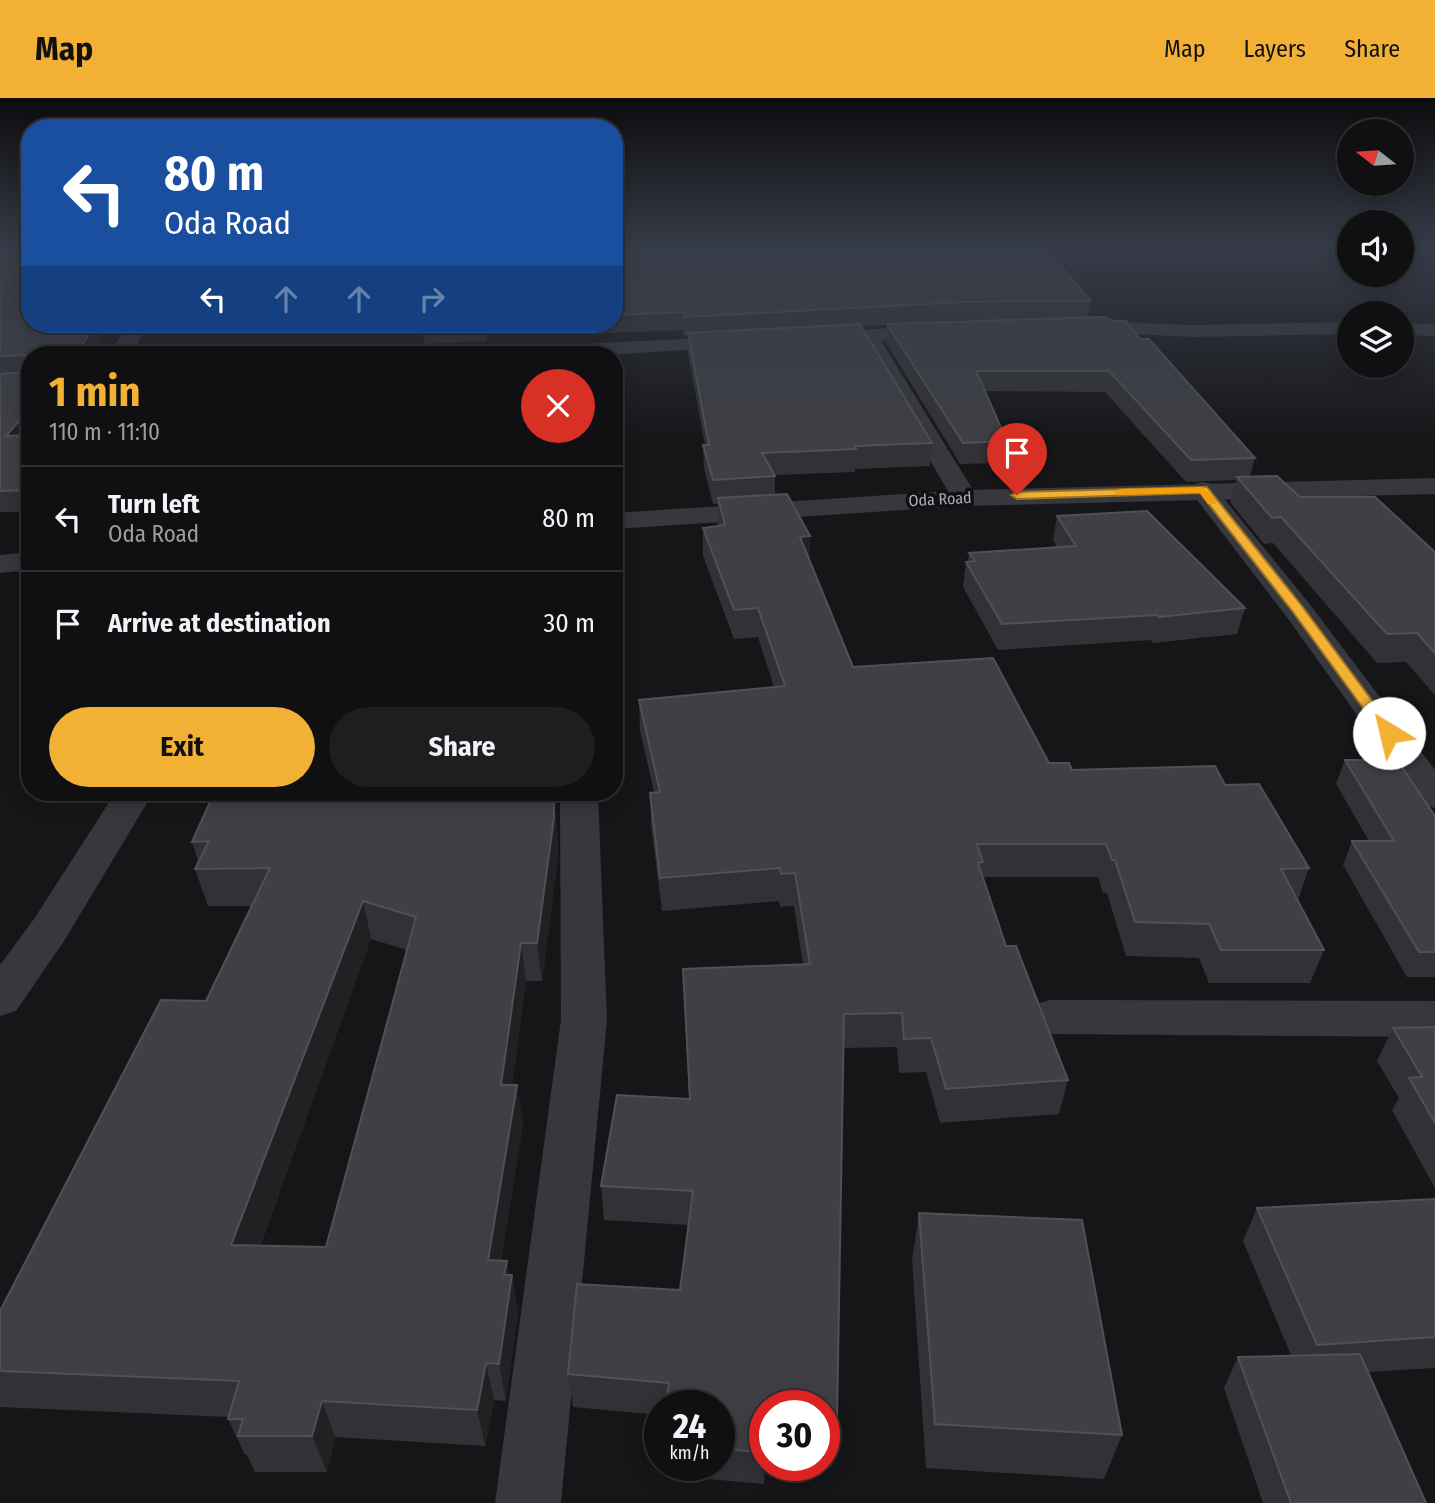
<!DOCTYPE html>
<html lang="en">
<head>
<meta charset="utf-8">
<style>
  :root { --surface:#101012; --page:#1e1e20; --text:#f1f3f6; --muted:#9c9d9f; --line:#303032; --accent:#f2b134 }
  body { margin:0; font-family:"Fira Sans Condensed",sans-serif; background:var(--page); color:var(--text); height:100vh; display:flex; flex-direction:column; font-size:26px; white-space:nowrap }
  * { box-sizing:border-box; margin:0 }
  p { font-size:23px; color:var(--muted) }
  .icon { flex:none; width:38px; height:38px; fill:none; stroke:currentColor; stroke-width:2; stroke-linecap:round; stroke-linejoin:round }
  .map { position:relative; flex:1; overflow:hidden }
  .details { position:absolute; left:21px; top:248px; width:602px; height:455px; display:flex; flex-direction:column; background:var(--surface); border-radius:28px; box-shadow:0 4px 18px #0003,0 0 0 2px var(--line) }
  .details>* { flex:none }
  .guide { position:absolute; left:21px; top:21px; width:602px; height:214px; border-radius:28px; box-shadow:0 4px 18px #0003,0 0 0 2px var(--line); background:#1a4fa0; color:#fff; overflow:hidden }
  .needle { width:46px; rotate:287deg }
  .tools { position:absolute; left:1337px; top:21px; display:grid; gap:14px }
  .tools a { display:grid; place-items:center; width:77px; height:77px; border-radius:50%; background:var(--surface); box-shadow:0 4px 18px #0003,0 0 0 2px var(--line); font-size:35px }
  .speed { position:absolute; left:644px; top:1292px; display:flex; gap:14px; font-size:35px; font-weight:700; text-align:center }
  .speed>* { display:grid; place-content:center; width:91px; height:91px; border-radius:50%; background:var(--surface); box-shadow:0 4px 18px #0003,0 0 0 2px var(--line); line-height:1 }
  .speed small { font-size:18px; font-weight:400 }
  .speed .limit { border:10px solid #d22; background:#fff; color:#111 }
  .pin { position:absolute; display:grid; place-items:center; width:60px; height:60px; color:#fff; margin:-72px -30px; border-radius:50% 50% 50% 0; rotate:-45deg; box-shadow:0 0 7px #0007 }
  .pin .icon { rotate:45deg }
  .me { position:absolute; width:77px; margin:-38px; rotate:324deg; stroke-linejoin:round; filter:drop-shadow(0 0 5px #0008) }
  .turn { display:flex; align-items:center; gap:24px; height:147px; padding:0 28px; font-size:32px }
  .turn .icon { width:91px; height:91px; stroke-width:2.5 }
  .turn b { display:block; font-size:49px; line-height:60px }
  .lanes { display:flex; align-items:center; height:66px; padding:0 28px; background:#0003; justify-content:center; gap:35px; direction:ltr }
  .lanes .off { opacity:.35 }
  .round { display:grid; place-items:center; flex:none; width:74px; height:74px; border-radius:37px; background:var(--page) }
  .headline { display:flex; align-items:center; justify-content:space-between; height:119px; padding:0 28px }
  h1 { font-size:42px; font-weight:700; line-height:52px; color:var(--accent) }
  .primary-button { display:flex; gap:14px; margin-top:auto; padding:14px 28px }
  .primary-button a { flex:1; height:80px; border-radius:42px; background:var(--accent); color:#111; font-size:28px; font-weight:700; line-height:80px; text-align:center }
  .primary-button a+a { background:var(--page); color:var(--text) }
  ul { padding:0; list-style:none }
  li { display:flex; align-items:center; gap:21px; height:105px; padding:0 28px; border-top:2px solid var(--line) }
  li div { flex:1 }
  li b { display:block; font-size:26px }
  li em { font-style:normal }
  header { display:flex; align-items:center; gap:42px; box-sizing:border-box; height:98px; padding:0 35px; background:var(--accent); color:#111 }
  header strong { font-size:33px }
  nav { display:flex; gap:38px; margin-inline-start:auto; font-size:24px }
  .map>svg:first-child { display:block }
</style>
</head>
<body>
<header>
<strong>Map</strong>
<nav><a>Map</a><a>Layers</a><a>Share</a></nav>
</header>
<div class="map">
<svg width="1435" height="1405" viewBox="0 0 1435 1405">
  <rect width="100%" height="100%" fill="#161618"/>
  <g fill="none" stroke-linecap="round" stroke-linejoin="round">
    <g fill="#37383d" fill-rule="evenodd">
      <path d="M 1081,223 L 1192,227 L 1349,224 L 1349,236 L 1192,239 L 1074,233 L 1071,229 L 1074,225 Z"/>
      <path d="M 1402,225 L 1435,226 L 1435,238 L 1402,237 Z"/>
      <path d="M 129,226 L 149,226 L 130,257 L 108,257 Z"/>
      <path d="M 937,227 L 944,229 L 947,233 L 944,237 L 881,243 L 978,400 L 975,406 L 965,408 L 955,406 L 952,400 L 861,244 L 815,247 L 808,245 L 805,241 L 808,237 L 815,235 Z"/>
      <path d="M 741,238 L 748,240 L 752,244 L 748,248 L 606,257 L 474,257 L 477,252 L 485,251 Z"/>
      <path d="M 1203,384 L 1212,386 L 1308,504 L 1435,672 L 1435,710 L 1421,706 L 1286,518 L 1194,398 L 1190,392 L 1194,386 Z"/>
      <path d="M 115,695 L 153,695 L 64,843 L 16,913 L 0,918 L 0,867 L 34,821 Z"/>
      <path d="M 560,695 L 598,695 L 607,922 L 561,1405 L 495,1405 L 561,922 Z"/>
      <path d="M 1050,902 L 1435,903 L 1435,939 L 1050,936 L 1033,931 L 1027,919 L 1033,907 Z"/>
    </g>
    <g fill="#37383d" fill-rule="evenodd">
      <path d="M 1435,380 L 1435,396 L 965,408 L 614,431 L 614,415 L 965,392 Z"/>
      <path d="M 30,454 L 30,472 L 0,475 L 0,457 Z"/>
    </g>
  </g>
  <g fill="#323236" fill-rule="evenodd">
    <path d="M 0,149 L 111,226 L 92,257 L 30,257 L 30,414 L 0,414 Z"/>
    <path d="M 614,149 L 1091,203 L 1088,219 L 1140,241 L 1255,360 L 1250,378 L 1435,454 L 1435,597 L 1406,564 L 1377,565 L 1273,445 L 1264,446 L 1230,404 L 1236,382 L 1186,384 L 1105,294 L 985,293 L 1007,343 L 1004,365 L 960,366 L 886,244 L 887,227 L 861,228 L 932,345 L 930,368 L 855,371 L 855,374 L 775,377 L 775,396 L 810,438 L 809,460 L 853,569 L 1049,665 L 1072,672 L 1225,687 L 1309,770 L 1298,802 L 1324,852 L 1310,885 L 1209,885 L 1199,860 L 1126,858 L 1107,795 L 1103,795 L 1098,779 L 982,779 L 1006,848 L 1068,982 L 1059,1016 L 940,1025 L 926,974 L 899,975 L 897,949 L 843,950 L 837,1322 L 833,1354 L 824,1354 L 824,1307 L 765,1307 L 765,1367 L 764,1386 L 663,1377 L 663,1367 L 719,1367 L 719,1307 L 660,1307 L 660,1317 L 573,1309 L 568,1276 L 680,1192 L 688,1127 L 604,1122 L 601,1088 L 689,1001 L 683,871 L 803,866 L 794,808 L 780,809 L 779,803 L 662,813 L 651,727 L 650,695 L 654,694 L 640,633 L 639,602 L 774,589 L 758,539 L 734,541 L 703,458 L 703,430 L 718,428 L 718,406 L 713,406 L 704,370 L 703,347 L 705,347 L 688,255 L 688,237 L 684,238 L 683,232 L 578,236 L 577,226 L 614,226 ZM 963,222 L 1019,222 L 924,224 Z"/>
    <path d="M 422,226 L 488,226 L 487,243 L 424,246 Z"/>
    <path d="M 1057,418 L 1245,510 L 1237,536 L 1153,545 L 1151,542 L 998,552 L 963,489 L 966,464 L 968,464 L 969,455 L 1057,449 L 1053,442 Z"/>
    <path d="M 1345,662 L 1435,718 L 1435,879 L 1407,879 L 1343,767 L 1352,743 L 1369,743 L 1336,686 Z"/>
    <path d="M 541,695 L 541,702 L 558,737 L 558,757 L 542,883 L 526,883 L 512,987 L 523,1025 L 501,1163 L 510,1177 L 512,1177 L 518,1215 L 506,1303 L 494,1302 L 485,1348 L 335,1339 L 327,1374 L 255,1374 L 247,1357 L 245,1357 L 228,1321 L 228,1319 L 0,1309 L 0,1213 L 206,903 L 252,808 L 208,808 L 195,771 L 199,765 L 192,744 ZM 371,841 L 407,852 L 326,1149 L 260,1148 Z"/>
    <path d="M 1435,929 L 1435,1090 L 1392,1012 L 1399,1000 L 1377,963 L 1393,930 Z"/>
    <path d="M 1435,1101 L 1435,1270 L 1369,1274 L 1426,1405 L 1263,1405 L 1224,1290 L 1238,1259 L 1291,1257 L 1243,1143 L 1257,1110 Z"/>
    <path d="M 919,1115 L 1122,1337 L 1104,1381 L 926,1370 L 912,1162 Z"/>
  </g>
  <g fill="#212124">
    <path d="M 95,226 L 111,226 L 92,257 L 74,257 Z"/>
    <path d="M 485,226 L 488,226 L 487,243 Z"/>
    <path d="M 30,310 L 30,338 L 6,338 Z"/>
    <path d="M 810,438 L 809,466 L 800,439 Z"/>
    <path d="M 537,695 L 541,695 L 543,714 L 536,703 Z"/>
    <path d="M 554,701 L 558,737 L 558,757 L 542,883 L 537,845 Z"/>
    <path d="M 363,803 L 371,841 L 246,1185 L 231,1147 Z"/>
    <path d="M 521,845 L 526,883 L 507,1025 L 501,987 Z"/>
    <path d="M 517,987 L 523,1025 L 495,1200 L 488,1162 Z"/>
    <path d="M 507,1163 L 511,1184 L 512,1177 L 518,1215 L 506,1303 L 499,1266 L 504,1177 Z"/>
    <path d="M 486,1265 L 494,1302 L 485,1348 L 477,1312 Z"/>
    <path d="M 322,1303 L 335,1339 L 327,1374 L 312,1338 Z"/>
  </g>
  <g fill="#3f3f44" stroke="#4f5156" stroke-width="2" fill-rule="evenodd">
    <path d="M 0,149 L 30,149 L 30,226 L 95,226 L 80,251 L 74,257 L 30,257 L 30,310 L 6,338 L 30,337 L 30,392 L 0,393 L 0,276 L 26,274 L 26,257 L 0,258 Z"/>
    <path d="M 614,149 L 1037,149 L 1061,168 L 1091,203 L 965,204 L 684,219 L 683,214 L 614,217 Z"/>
    <path d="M 1104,219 L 1114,223 L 1126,223 L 1140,241 L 1149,241 L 1255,360 L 1191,362 L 1109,273 L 976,273 L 1007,343 L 963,345 L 887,226 Z"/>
    <path d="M 422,226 L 465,226 L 422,228 Z"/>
    <path d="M 860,226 L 932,345 L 855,348 L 856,351 L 762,355 L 775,378 L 713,382 L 703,347 L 709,347 L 688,235 Z"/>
    <path d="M 1277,378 L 1300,399 L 1375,399 L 1435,454 L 1435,555 L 1417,535 L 1387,536 L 1281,419 L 1272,420 L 1237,379 Z"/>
    <path d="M 787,396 L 810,438 L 800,439 L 853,569 L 993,560 L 1049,665 L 1069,665 L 1072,672 L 1215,668 L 1225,687 L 1259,686 L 1309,770 L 1281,771 L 1324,852 L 1221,852 L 1209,826 L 1135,824 L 1115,762 L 1112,762 L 1106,746 L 977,746 L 983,764 L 978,765 L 1006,848 L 1016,848 L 1068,982 L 946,991 L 931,940 L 904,941 L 902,915 L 844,916 L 837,1322 L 824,1321 L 824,1307 L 765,1307 L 765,1355 L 719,1350 L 719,1307 L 666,1307 L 669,1285 L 568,1276 L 577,1186 L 680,1192 L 693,1093 L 601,1088 L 617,997 L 690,1001 L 683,871 L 810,866 L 795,775 L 781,776 L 780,770 L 660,780 L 650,695 L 660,694 L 639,602 L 785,588 L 758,510 L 734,512 L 703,430 L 725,427 L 718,400 Z"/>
    <path d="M 1147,413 L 1245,510 L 1159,519 L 1157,517 L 1002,526 L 966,464 L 975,463 L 969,455 L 1076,448 L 1057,418 Z"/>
    <path d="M 1345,662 L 1397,662 L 1435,718 L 1435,854 L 1419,854 L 1352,743 L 1394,743 Z"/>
    <path d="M 214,695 L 537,695 L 536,703 L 554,701 L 554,720 L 537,845 L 521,845 L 501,987 L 517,987 L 488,1162 L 507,1163 L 504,1177 L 512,1177 L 499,1266 L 486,1265 L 477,1312 L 322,1303 L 312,1338 L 238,1338 L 243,1321 L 228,1321 L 239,1283 L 0,1273 L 0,1213 L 161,902 L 206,903 L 270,770 L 195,771 L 209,743 L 192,744 ZM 363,803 L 416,819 L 326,1149 L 231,1147 Z"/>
    <path d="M 1435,929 L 1435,1025 L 1409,980 L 1422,979 L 1393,930 Z"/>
    <path d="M 1435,1101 L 1435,1239 L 1317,1247 L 1257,1110 Z"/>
    <path d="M 919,1115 L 1082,1122 L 1122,1337 L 935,1326 Z"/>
    <path d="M 1360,1256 L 1426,1405 L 1291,1405 L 1238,1259 Z"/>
  </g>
  <linearGradient id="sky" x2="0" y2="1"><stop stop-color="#0c0c0d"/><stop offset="0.43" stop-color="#363c48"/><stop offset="1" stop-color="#363c48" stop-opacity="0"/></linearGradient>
  <rect width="1435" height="346" fill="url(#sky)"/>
  <path fill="#f2b134" stroke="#9d7322" stroke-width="2" d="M 1203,389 L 1207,389 L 1302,508 L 1394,632 L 1396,635 L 1394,639 L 1384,639 L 1293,514 L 1200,395 L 1017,401 L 1011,397 L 1017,394 Z"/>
  <path fill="#f59e0b" d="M 1203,389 L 1216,402 L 1216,406 L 1208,406 L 1200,395 L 1120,397 L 1114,394 L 1120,391 Z"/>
  <g text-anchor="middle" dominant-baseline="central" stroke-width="7" stroke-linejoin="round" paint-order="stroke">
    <g font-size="16" fill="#a8adb8" stroke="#111113">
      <text transform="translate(940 401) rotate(-3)">Oda Road</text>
    </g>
  </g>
</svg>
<div class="tools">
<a><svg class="needle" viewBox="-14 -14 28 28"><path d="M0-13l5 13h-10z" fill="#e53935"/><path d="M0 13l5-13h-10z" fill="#9c9d9f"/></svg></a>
<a><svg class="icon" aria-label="sound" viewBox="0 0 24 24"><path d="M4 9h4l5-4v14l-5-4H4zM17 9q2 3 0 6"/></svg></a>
<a><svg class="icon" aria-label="layers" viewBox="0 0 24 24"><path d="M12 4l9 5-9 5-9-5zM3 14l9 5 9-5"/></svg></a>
</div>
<div class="speed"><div>24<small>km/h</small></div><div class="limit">30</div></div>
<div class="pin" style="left:1017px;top:397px;background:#d93025"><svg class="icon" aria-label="arrive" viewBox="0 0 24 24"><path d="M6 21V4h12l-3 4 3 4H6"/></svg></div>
<svg class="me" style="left:1389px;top:635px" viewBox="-20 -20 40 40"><circle r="19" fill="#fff"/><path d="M0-13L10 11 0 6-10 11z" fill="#f2b134"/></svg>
<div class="guide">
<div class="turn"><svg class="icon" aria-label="left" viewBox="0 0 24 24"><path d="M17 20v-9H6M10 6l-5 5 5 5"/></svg><div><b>80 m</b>Oda Road</div></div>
<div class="lanes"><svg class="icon" aria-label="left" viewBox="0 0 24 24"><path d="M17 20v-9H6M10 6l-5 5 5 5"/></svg><svg class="icon off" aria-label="ahead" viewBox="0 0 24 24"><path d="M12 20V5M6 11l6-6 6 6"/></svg><svg class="icon off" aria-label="ahead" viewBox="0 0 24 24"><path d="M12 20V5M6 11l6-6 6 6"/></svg><svg class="icon off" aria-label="right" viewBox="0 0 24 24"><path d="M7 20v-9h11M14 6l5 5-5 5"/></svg></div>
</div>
<section class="details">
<div class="headline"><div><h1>1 min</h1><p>110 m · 11:10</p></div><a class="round" style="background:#d93025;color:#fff"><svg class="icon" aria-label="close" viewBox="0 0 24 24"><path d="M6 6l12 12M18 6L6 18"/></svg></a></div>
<ul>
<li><svg class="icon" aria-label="left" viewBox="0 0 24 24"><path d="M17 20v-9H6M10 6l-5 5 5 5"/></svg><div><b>Turn left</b><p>Oda Road</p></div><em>80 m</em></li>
<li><svg class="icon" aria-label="arrive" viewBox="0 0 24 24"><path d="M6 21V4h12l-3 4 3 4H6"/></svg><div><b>Arrive at destination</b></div><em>30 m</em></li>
</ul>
<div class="primary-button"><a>Exit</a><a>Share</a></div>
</section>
</div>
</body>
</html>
